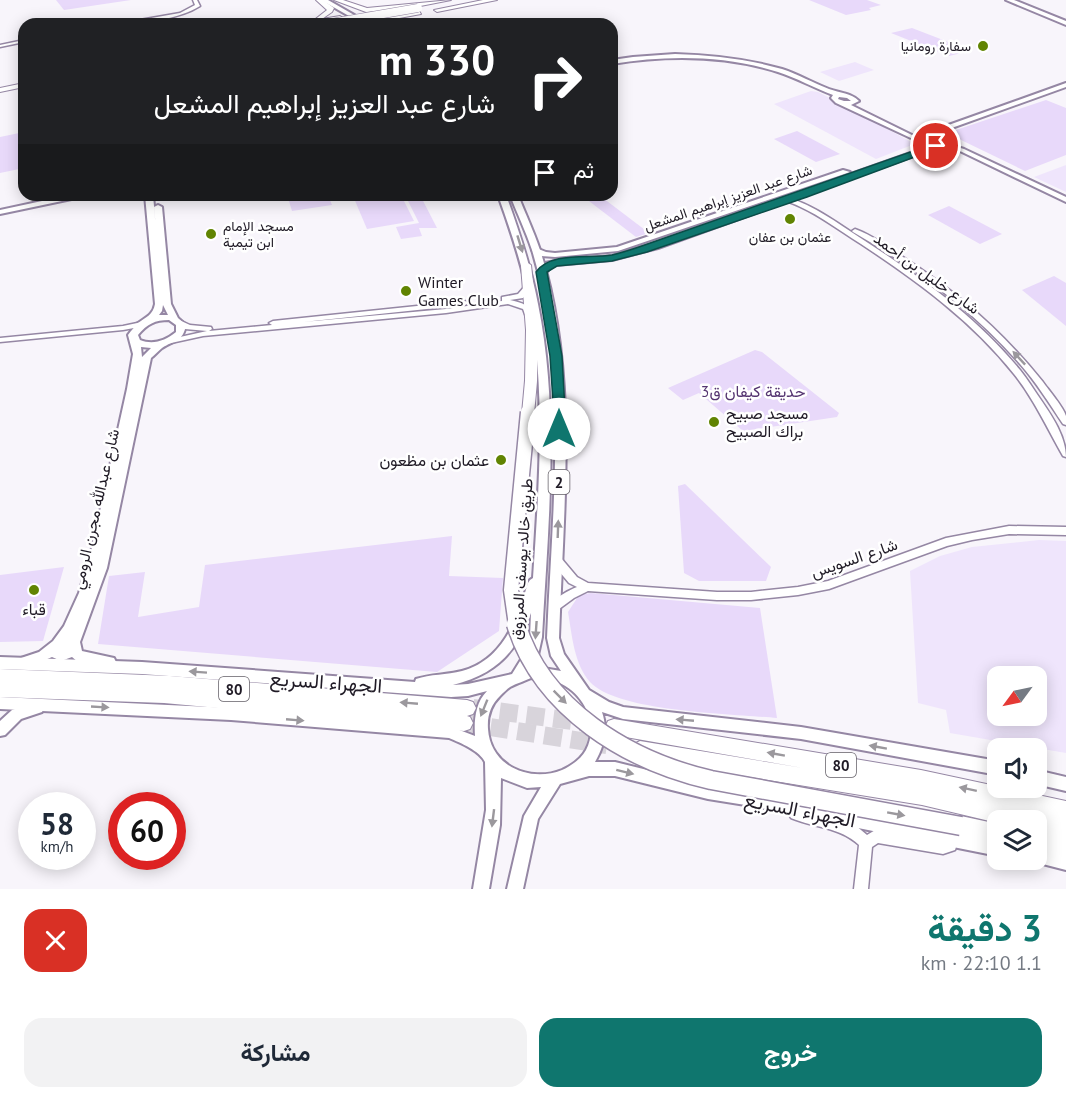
<!DOCTYPE html>
<html lang="ar">
<head>
<meta charset="utf-8">
<style>
  :root { --surface:#fff; --page:#f2f2f3; --text:#1f2937; --muted:#747a83; --accent:#0f766e }
  body { margin:0; font-family:"PT Sans",Vazirmatn,sans-serif; background:var(--page); color:var(--text); direction:rtl; height:100vh; display:flex; flex-direction:column; font-size:22px; white-space:nowrap }
  * { box-sizing:border-box; margin:0 }
  p { font-size:20px; color:var(--muted) }
  .icon { flex:none; width:33px; height:33px; fill:none; stroke:currentColor; stroke-width:2; stroke-linecap:round; stroke-linejoin:round }
  .map { position:relative; height:889px; overflow:hidden; direction:ltr }
  .panel { display:flex; flex-direction:column; background:var(--surface); flex:1 }
  .panel>* { flex:none }
  .banner { position:absolute; left:18px; top:18px; width:600px; height:183px; border-radius:18px; box-shadow:0 3px 15px #0003; direction:rtl; background:#202124; color:#fff; overflow:hidden }
  .needle { width:39px; rotate:237deg }
  .fabs { position:absolute; left:987px; top:666px; display:grid; gap:12px }
  .fabs a { display:grid; place-items:center; width:60px; height:60px; border-radius:12px; background:var(--surface); box-shadow:0 3px 15px #0003; font-size:30px }
  .speed { position:absolute; left:18px; top:792px; display:flex; gap:12px; font-size:30px; font-weight:700; text-align:center }
  .speed>* { display:grid; place-content:center; width:78px; height:78px; border-radius:50%; background:var(--surface); box-shadow:0 3px 15px #0003; line-height:1 }
  .speed small { font-size:15px; font-weight:400 }
  .speed .limit { border:9px solid #d22; background:#fff; color:#111 }
  .pin { position:absolute; display:grid; place-items:center; width:51px; height:51px; color:#fff; margin:-26px; border:3px solid #fff; border-radius:50%; box-shadow:0 2px 6px #0007 }
  .me { position:absolute; width:66px; margin:-33px; rotate:0deg; stroke-linejoin:round; filter:drop-shadow(0 0 4px #0008) }
  .turn { display:flex; align-items:center; gap:21px; height:126px; padding:0 24px; font-size:27px }
  .turn .icon { width:78px; height:78px; stroke-width:2.5 }
  .turn b { display:block; font-size:42px; line-height:51px }
  .then { display:flex; align-items:center; height:57px; padding:0 24px; background:#0003; gap:12px; font-size:22px }
  .round { display:grid; place-items:center; flex:none; width:63px; height:63px; border-radius:18px; background:var(--page) }
  .overview { display:flex; align-items:center; justify-content:space-between; height:102px; padding:0 24px }
  h1 { font-size:36px; font-weight:700; line-height:45px; color:var(--accent) }
  .action { display:flex; gap:12px; margin-top:auto; padding:12px 24px }
  .action a { flex:1; height:69px; border-radius:18px; background:var(--accent); color:#fff; font-size:24px; font-weight:700; line-height:69px; text-align:center }
  .action a+a { background:var(--page); color:var(--text) }
  .map>svg:first-child { display:block }
</style>
</head>
<body>
<div class="map">
<svg width="1066" height="889" viewBox="0 0 1066 889">
  <rect width="100%" height="100%" fill="#f8f5fb"/>
  <g fill="#efe5fc" fill-rule="evenodd">
    <path d="M 855,62 L 874,70 L 839,81 L 820,72 Z"/>
    <path d="M 811,91 L 818,92 L 846,106 L 911,142 L 912,145 L 876,159 L 774,104 Z"/>
    <path d="M 1066,164 L 1066,192 L 1034,177 L 1066,165 Z"/>
    <path d="M 1039,540 L 1066,541 L 1066,753 L 950,733 L 946,710 L 918,703 L 910,571 L 940,556 L 972,547 ZM 998,676 L 1036,676 L 1036,716 L 998,716 Z"/>
  </g>
  <g fill="#e8d9fa">
    <path d="M 56,0 L 131,0 L 64,10 Z"/>
    <path d="M 809,0 L 867,0 L 881,5 L 869,8 L 871,10 L 846,15 Z"/>
    <path d="M 912,28 L 969,50 L 970,51 L 949,56 L 891,33 Z"/>
    <path d="M 1046,100 L 1066,108 L 1066,155 L 1025,171 L 959,139 L 953,133 L 953,131 Z"/>
    <path d="M 797,131 L 840,154 L 816,162 L 774,139 Z"/>
    <path d="M 24,132 L 24,168 L 0,173 L 0,137 Z"/>
    <path d="M 304,195 L 328,195 L 332,205 L 292,211 L 288,198 Z"/>
    <path d="M 401,195 L 414,221 L 367,229 L 353,196 Z"/>
    <path d="M 405,195 L 420,195 L 437,228 L 419,228 L 422,236 L 401,239 L 396,227 L 419,223 Z"/>
    <path d="M 593,195 L 599,195 L 649,233 L 636,237 L 585,198 Z"/>
    <path d="M 949,206 L 1002,234 L 980,244 L 928,215 Z"/>
    <path d="M 1054,276 L 1066,283 L 1066,326 L 1022,290 Z"/>
    <path d="M 755,350 L 762,352 L 839,413 L 837,417 L 743,431 L 699,393 L 683,400 L 668,388 Z"/>
    <path d="M 685,484 L 771,567 L 766,581 L 699,581 L 684,573 L 678,486 Z"/>
    <path d="M 452,536 L 449,576 L 503,578 L 499,631 L 437,672 L 98,644 L 109,576 L 145,572 L 138,617 L 199,607 L 205,565 Z"/>
    <path d="M 64,567 L 43,641 L 0,642 L 0,575 Z"/>
    <path d="M 591,593 L 760,608 L 777,718 C 734,714 617,712 590,682 C 574,664 572,635 568,612 L 579,595 Z"/>
  </g>
  <g fill="none" stroke-linecap="round" stroke-linejoin="round">
    <g stroke="#d8d4db" stroke-width="18" stroke-dasharray="18 9" stroke-linecap="butt">
      <path d="M 473,708 L 588,723"/>
      <path d="M 464,723 L 607,745"/>
    </g>
    <g stroke="#9587a4" stroke-width="3">
      <g id="tertiary">
        <path d="M 193,0 L 197,0 L 200,6 C 180,19 141,24 117,24 L 180,13 L 195,5 Z"/>
        <path d="M 24,40 L 24,42 L 0,47 L 0,45 Z"/>
        <path d="M 788,198 C 814,205 837,223 859,237 C 918,275 976,316 1020,370 C 1028,380 1034,390 1041,400 C 1052,416 1066,437 1066,457 L 1063,456 C 1047,428 1034,399 1014,374 C 972,321 917,281 861,244 C 837,229 813,210 786,201 L 785,200 Z"/>
        <path d="M 855,229 C 872,235 888,247 903,257 C 956,291 1003,332 1043,382 C 1048,389 1064,408 1066,416 C 1066,419 1066,422 1066,425 L 1063,424 C 1049,403 1036,382 1020,364 C 972,309 915,268 853,232 L 852,231 Z"/>
        <path d="M 525,286 L 528,286 L 532,288 L 523,298 L 510,300 C 522,303 527,303 533,315 L 529,317 L 526,317 L 523,309 L 508,304 L 446,313 L 203,336 L 171,343 L 167,341 L 171,339 L 207,331 L 185,329 L 175,322 L 179,320 L 190,325 L 211,327 L 212,329 L 209,331 L 272,325 L 269,323 L 273,321 L 465,301 L 469,303 L 465,305 L 303,322 L 446,309 L 502,301 L 502,297 L 518,294 Z"/>
        <path d="M 142,322 L 146,324 L 145,326 L 123,330 L 0,342 L 0,338 L 123,326 Z"/>
        <path d="M 1009,526 L 1066,527 L 1066,535 L 1009,534 L 972,540 L 947,546 L 829,589 L 798,595 L 751,600 L 717,600 L 588,591 L 574,598 L 559,609 L 555,610 L 551,609 L 550,606 C 556,597 567,591 577,587 L 569,583 L 553,564 L 552,561 L 553,558 L 557,557 L 561,558 L 577,577 L 588,583 L 717,592 L 751,592 L 798,587 L 828,581 L 946,538 Z"/>
        <path d="M 789,799 L 793,801 L 800,809 L 842,820 L 855,825 L 867,835 L 877,829 L 943,840 L 946,835 L 951,833 L 956,835 C 958,841 957,844 955,850 L 943,854 L 878,843 L 872,847 L 868,889 L 854,889 L 859,845 C 840,827 815,828 791,818 L 783,805 L 785,801 Z"/>
      </g>
    </g>
    <g stroke="#9587a4" stroke-width="4">
      <g id="secondary">
        <path d="M 675,54 C 712,55 747,59 782,69 C 798,74 813,83 829,89 C 840,93 851,93 859,101 L 851,105 L 918,138 L 913,139 L 836,103 L 831,98 L 833,95 C 814,88 797,78 778,72 C 724,55 667,55 612,64 L 612,60 L 633,57 ZM 839,97 L 847,98 L 851,101 L 844,101 L 838,99 Z"/>
        <path d="M 1066,83 L 1066,87 L 946,130 L 926,133 L 923,131 L 926,129 L 943,127 Z"/>
        <path d="M 944,143 L 964,149 L 1066,197 L 1066,202 L 960,151 L 942,146 L 942,144 Z"/>
        <path d="M 936,144 L 938,145 L 938,147 L 658,248 L 612,260 L 556,265 L 551,267 L 545,274 L 539,274 L 538,272 L 545,263 L 555,261 L 612,256 L 652,244 Z"/>
        <path d="M 843,170 L 850,172 L 618,251 L 555,257 L 541,256 L 532,250 L 536,248 L 546,252 L 555,253 L 617,247 Z"/>
        <path d="M 70,195 L 85,195 L 81,197 L 0,214 L 0,210 Z"/>
        <path d="M 145,195 L 153,195 L 156,229 L 154,207 L 158,205 L 162,207 L 171,304 L 178,318 L 186,325 C 183,342 174,340 162,348 C 158,351 155,355 151,358 L 107,568 L 80,642 L 82,651 L 114,658 L 116,662 L 114,666 L 109,668 L 78,662 L 72,657 L 61,661 L 52,657 L 26,668 L 21,666 L 19,662 L 21,658 L 39,652 L 53,641 L 64,626 L 79,593 L 91,552 L 127,389 L 133,354 L 128,335 C 131,331 135,326 138,323 C 146,317 153,315 155,304 ZM 163,305 L 168,315 L 159,315 L 162,311 ZM 169,320 L 176,325 L 176,332 C 165,341 153,345 140,340 L 138,335 C 147,324 155,320 169,320 ZM 141,347 L 151,348 L 142,357 Z"/>
        <path d="M 37,702 L 42,704 L 44,708 L 42,712 L 21,719 L 5,735 L 0,736 L 0,721 L 12,710 Z"/>
      </g>
    </g>
    <g stroke="#9587a4" stroke-width="4">
      <g id="primary">
        <path d="M 321,0 L 328,0 L 370,24 L 363,24 Z"/>
        <path d="M 1006,0 L 1014,0 L 1066,21 L 1066,25 Z"/>
        <path d="M 498,195 L 506,195 C 519,231 531,267 538,304 C 560,413 548,527 542,637 L 538,655 L 531,666 L 561,671 L 551,656 L 547,638 C 552,512 569,372 532,250 C 526,232 517,213 510,195 L 518,195 C 525,213 534,232 540,250 C 579,371 563,513 559,638 L 564,654 L 589,690 L 609,702 L 623,707 L 801,727 L 998,761 L 998,775 L 801,739 L 623,719 L 602,712 C 608,729 604,747 595,762 L 615,762 L 708,785 L 789,798 L 853,813 L 998,840 L 998,856 L 853,827 L 789,812 L 708,799 L 615,776 L 589,776 L 560,784 L 538,819 L 523,889 L 507,889 L 524,816 L 541,787 L 527,788 L 501,778 L 500,825 L 489,889 L 473,889 L 486,810 L 485,762 C 480,751 461,743 449,738 L 231,720 L 0,709 L 0,697 L 231,708 L 449,726 L 475,736 C 474,721 475,703 487,691 L 468,696 L 451,697 L 142,674 L 0,669 L 0,657 L 142,662 L 415,682 L 416,679 C 430,674 447,675 462,671 C 503,660 517,620 528,583 L 530,580 L 533,578 C 539,488 546,395 530,305 C 523,267 511,231 498,195 ZM 531,613 L 530,637 L 525,653 L 512,674 L 468,684 L 453,685 C 496,674 516,653 531,613 ZM 531,678 C 539,679 547,679 554,681 C 582,689 600,723 586,750 C 581,759 571,766 562,770 C 530,783 490,766 488,729 C 487,715 491,705 500,696 C 503,693 507,689 510,687 C 517,683 525,681 531,678 Z"/>
        <path d="M 1036,770 L 1066,777 L 1066,791 L 1036,784 Z"/>
        <path d="M 1036,848 L 1066,854 L 1066,870 L 1031,861 L 1030,860 L 1036,860 Z"/>
      </g>
    </g>
    <g stroke="#9587a4" stroke-width="2">
      <g id="motorway">
        <path d="M 316,0 L 323,0 L 334,8 L 332,12 L 322,19 L 340,16 L 343,18 L 318,24 L 302,24 L 313,21 L 327,10 Z"/>
        <path d="M 334,0 L 343,0 L 367,8 L 451,0 L 405,9 L 366,12 Z"/>
        <path d="M 483,0 L 497,0 L 437,12 L 434,10 Z"/>
        <path d="M 419,11 L 421,14 L 367,24 L 351,24 Z"/>
        <path d="M 24,83 L 24,87 L 0,92 L 0,88 Z"/>
        <path d="M 526,262 L 531,265 L 538,330 L 537,381 L 531,385 L 525,381 L 526,330 L 521,265 Z"/>
        <path d="M 0,669 L 170,676 L 467,700 L 473,702 L 476,708 L 473,714 L 467,716 L 470,717 L 473,723 L 470,729 L 464,731 L 164,703 L 0,697 Z"/>
        <path d="M 614,719 L 921,770 L 1066,801 L 1066,858 L 1036,852 L 1036,820 L 998,820 L 998,823 L 922,805 L 640,759 L 634,756 L 631,750 L 634,744 L 640,741 L 803,768 L 614,735 L 608,733 L 605,727 L 608,721 Z"/>
        <path d="M 961,816 L 998,824 L 998,844 L 954,833 L 951,826 L 954,819 Z"/>
      </g>
    </g>
    <use href="#tertiary" fill="#fff" fill-rule="evenodd"/>
    <use href="#secondary" fill="#fff" fill-rule="evenodd"/>
    <use href="#primary" fill="#fff" fill-rule="evenodd"/>
    <use href="#motorway" fill="#fff" fill-rule="evenodd"/>
    <g stroke="#9587a4" stroke-width="9" stroke-linecap="butt">
      <path id="motorway-bridge-far3" d="M 325,24 L 418,8"/>
    </g>
    <g stroke="#9587a4" stroke-width="14" stroke-linecap="butt">
      <path id="motorway-bridge-far2" d="M 528,414 L 531,381"/>
    </g>
    <g stroke="#9587a4" stroke-width="17" stroke-linecap="butt">
      <path id="motorway-bridge-far1" d="M 516,625 L 511,590 L 528,412"/>
    </g>
    <g stroke="#9587a4" stroke-width="21" stroke-linecap="butt">
      <path id="motorway-bridge" d="M 516,624 C 542,709 628,761 711,780 L 961,826"/>
    </g>
    <use href="#motorway-bridge-far3" stroke="#fff" stroke-width="8"/>
    <use href="#motorway-bridge-far2" stroke="#fff" stroke-width="12"/>
    <use href="#motorway-bridge-far1" stroke="#fff" stroke-width="14"/>
    <use href="#motorway-bridge" stroke="#fff" stroke-width="18"/>
  </g>
  <defs><path id="oneway-solid" d="M-6-.8H1V-3.2L6.5 0L1 3.2V.8H-6Z" transform="scale(1.5)"/></defs>
  <g fill="#9b989d">
    <use href="#oneway-solid" transform="translate(520 244) rotate(73)"/>
    <use href="#oneway-solid" transform="translate(1019 358) rotate(-133)"/>
    <use href="#oneway-solid" transform="translate(558 529) rotate(-88)"/>
    <use href="#oneway-solid" transform="translate(536 630) rotate(94)"/>
    <use href="#oneway-solid" transform="translate(198 672) rotate(-176)"/>
    <use href="#oneway-solid" transform="translate(560 697) rotate(45)"/>
    <use href="#oneway-solid" transform="translate(409 703) rotate(-175)"/>
    <use href="#oneway-solid" transform="translate(100 707) rotate(3)"/>
    <use href="#oneway-solid" transform="translate(484 708) rotate(112)"/>
    <use href="#oneway-solid" transform="translate(295 720) rotate(5)"/>
    <use href="#oneway-solid" transform="translate(685 720) rotate(-175)"/>
    <use href="#oneway-solid" transform="translate(878 747) rotate(-170)"/>
    <use href="#oneway-solid" transform="translate(776 754) rotate(-170)"/>
    <use href="#oneway-solid" transform="translate(625 772) rotate(14)"/>
    <use href="#oneway-solid" transform="translate(968 789) rotate(-168)"/>
    <use href="#oneway-solid" transform="translate(896 814) rotate(10)"/>
    <use href="#oneway-solid" transform="translate(493 818) rotate(97)"/>
  </g>
  <path fill="#0f766e" stroke="#0a4d48" stroke-width="1.5" d="M 936,143 L 939,144 L 939,148 L 807,197 L 647,252 L 612,261 L 557,266 L 547,272 L 562,356 L 566,429 L 559,433 L 555,432 L 550,356 L 536,272 C 551,251 589,259 612,255 C 621,253 630,250 639,247 Z"/>
  <g fill="#618402" stroke="#fff" stroke-width="2">
    <circle cx="983" cy="46" r="6"/>
    <circle cx="790" cy="219" r="6"/>
    <circle cx="211" cy="234" r="6"/>
    <circle cx="406" cy="291" r="6"/>
    <circle cx="714" cy="422" r="6"/>
    <circle cx="501" cy="460" r="6"/>
    <circle cx="34" cy="590" r="6"/>
  </g>
  <g text-anchor="middle" dominant-baseline="central" stroke-width="5" stroke-linejoin="round" paint-order="stroke">
    <g font-size="14" fill="#201b26" stroke="#fff" text-anchor="end">
      <text x="971" y="46">سفارة رومانيا</text>
      <text x="223" y="226" text-anchor="start">مسجد الإمام<tspan x="223" dy="16">ابن تيمية</tspan></text>
      <text x="790" y="237" text-anchor="middle">عثمان بن عفان</text>
    </g>
    <g font-size="14" fill="#201b26" stroke="#fff">
      <text transform="translate(728 198) rotate(-19)">شارع عبد العزيز إبراهيم المشعل</text>
    </g>
    <g fill="#fff" stroke="#635f67" stroke-width="1.5">
      <rect x="548.5" y="470" width="21" height="24" rx="4.5"/>
      <rect x="219" y="677" width="30" height="24" rx="4.5"/>
      <rect x="826" y="753" width="30" height="24" rx="4.5"/>
    </g>
    <g font-size="15" font-weight="bold" fill="#201b26">
      <text x="559" y="482">2</text>
      <text x="234" y="689">80</text>
      <text x="841" y="765">80</text>
    </g>
    <g font-size="16" fill="#201b26" stroke="#fff">
      <text transform="translate(927 273) rotate(36)">شارع خليل بن أحمد</text>
      <text transform="translate(95 509) rotate(-77)">شارع عبدالله مجرن الرومي</text>
      <text transform="translate(854 558) rotate(-19)">شارع السويس</text>
      <text transform="translate(521 559) rotate(-86)">طريق خالد يوسف المرزوق</text>
    </g>
    <g font-size="16" fill="#201b26" stroke="#fff" text-anchor="start">
      <text x="418" y="282">Winter<tspan x="418" dy="18">Games Club</tspan></text>
      <text x="726" y="413">مسجد صبيح<tspan x="726" dy="18">براك الصبيح</tspan></text>
      <text x="489" y="460" text-anchor="end">عثمان بن مظعون</text>
      <text x="34" y="609" text-anchor="middle">قباء</text>
    </g>
    <g font-size="16" fill="#553571" stroke="#fff">
      <text x="753" y="391">حديقة كيفان ق3</text>
    </g>
    <g font-size="20" fill="#201b26" stroke="#fff">
      <text transform="translate(326 682) rotate(4)">الجهراء السريع</text>
      <text transform="translate(800 810) rotate(11)">الجهراء السريع</text>
    </g>
  </g>
</svg>
<div class="fabs">
<a><svg class="needle" viewBox="-14 -14 28 28"><path d="M0-13l5 13h-10z" fill="#e53935"/><path d="M0 13l5-13h-10z" fill="#747a83"/></svg></a>
<a><svg class="icon" aria-label="sound" viewBox="0 0 24 24"><path d="M4 9h4l5-4v14l-5-4H4zM17 9q2 3 0 6"/></svg></a>
<a><svg class="icon" aria-label="layers" viewBox="0 0 24 24"><path d="M12 4l9 5-9 5-9-5zM3 14l9 5 9-5"/></svg></a>
</div>
<div class="speed"><div>58<small>km/h</small></div><div class="limit">60</div></div>
<div class="pin" style="left:936px;top:146px;background:#d93025"><svg class="icon" aria-label="arrive" viewBox="0 0 24 24"><path d="M6 21V4h12l-3 4 3 4H6"/></svg></div>
<svg class="me" style="left:559px;top:429px" viewBox="-20 -20 40 40"><circle r="19" fill="#fff"/><path d="M0-13L10 11 0 6-10 11z" fill="#0f766e"/></svg>
<div class="banner">
<div class="turn"><svg class="icon" aria-label="right" viewBox="0 0 24 24"><path d="M7 20v-9h11M14 6l5 5-5 5"/></svg><div><b>330 m</b>شارع عبد العزيز إبراهيم المشعل</div></div>
<div class="then">ثم<svg class="icon" aria-label="arrive" viewBox="0 0 24 24"><path d="M6 21V4h12l-3 4 3 4H6"/></svg></div>
</div>
</div>
<section class="panel">
<div class="overview"><div><h1>3 دقيقة</h1><p>1.1 km · 22:10</p></div><a class="round" style="background:#d93025;color:#fff"><svg class="icon" aria-label="close" viewBox="0 0 24 24"><path d="M6 6l12 12M18 6L6 18"/></svg></a></div>
<div class="action"><a>خروج</a><a>مشاركة</a></div>
</section>
</body>
</html>
